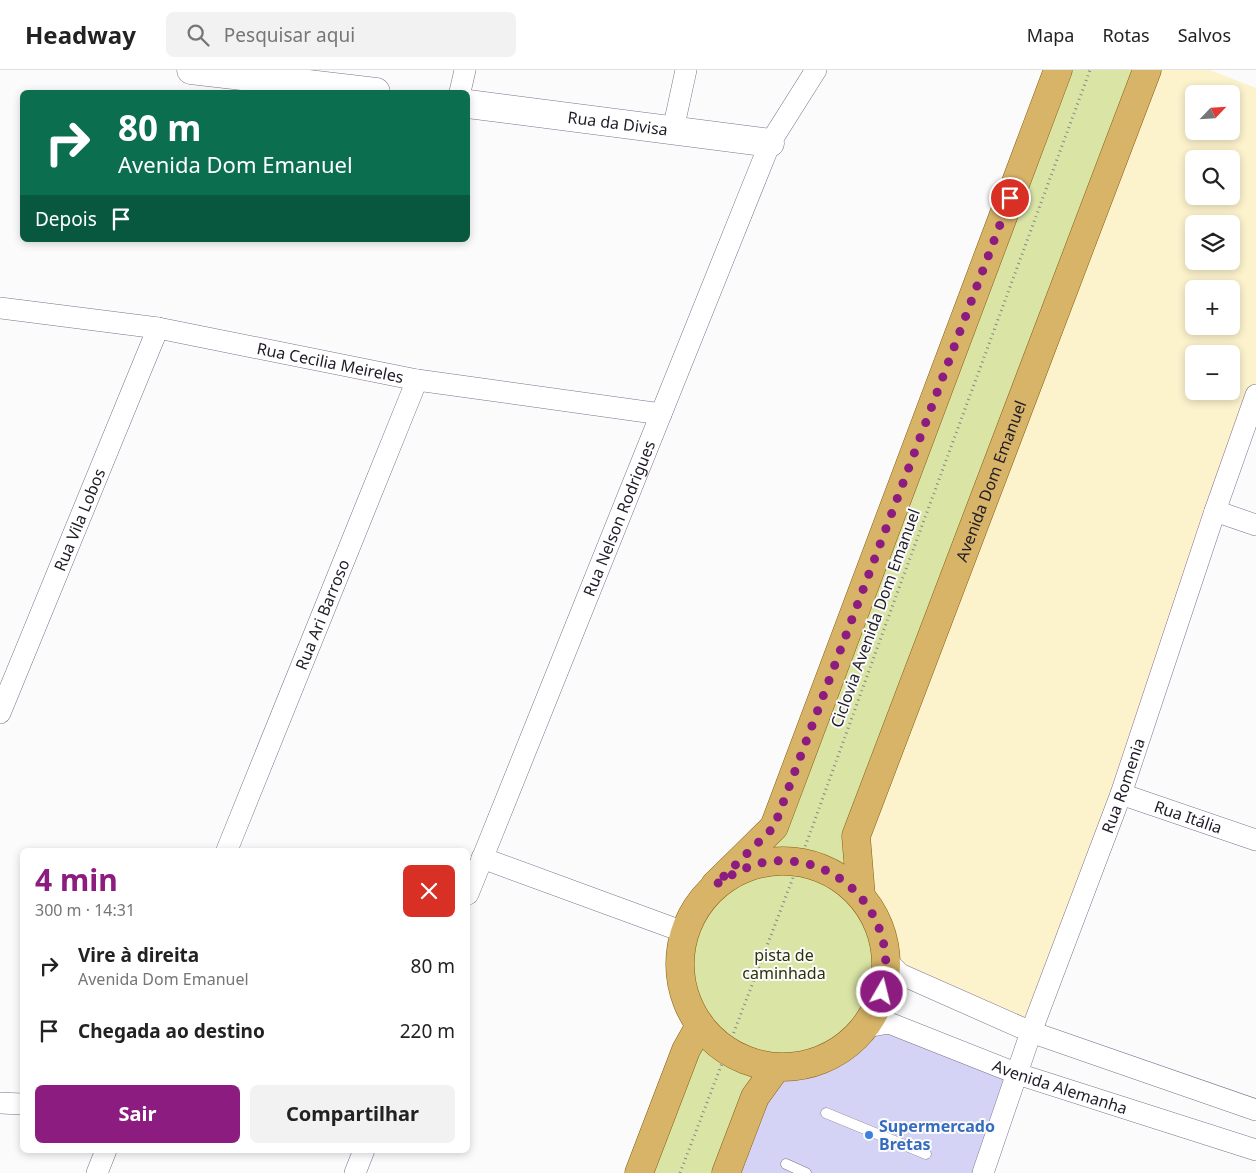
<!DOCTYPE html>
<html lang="pt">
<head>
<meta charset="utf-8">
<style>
  :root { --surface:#fff; --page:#f2f2f2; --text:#222; --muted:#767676; --line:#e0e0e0; --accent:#8c1c7f }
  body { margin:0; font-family:"Noto Sans",sans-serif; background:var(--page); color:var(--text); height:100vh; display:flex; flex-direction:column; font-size:19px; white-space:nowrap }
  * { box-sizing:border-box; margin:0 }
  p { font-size:16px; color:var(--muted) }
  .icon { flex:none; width:28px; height:28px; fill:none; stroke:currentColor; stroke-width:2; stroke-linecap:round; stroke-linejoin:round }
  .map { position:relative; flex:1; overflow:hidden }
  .panel { position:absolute; left:20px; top:778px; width:450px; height:305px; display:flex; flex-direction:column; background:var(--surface); border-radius:8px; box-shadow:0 2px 8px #0003 }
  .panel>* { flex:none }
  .hud { position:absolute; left:20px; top:20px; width:450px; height:152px; border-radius:8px; box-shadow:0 2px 8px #0003; background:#0b6e4f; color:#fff; overflow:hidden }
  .needle { width:32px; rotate:65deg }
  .tools { position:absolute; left:1185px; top:15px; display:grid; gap:10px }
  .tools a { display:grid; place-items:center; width:55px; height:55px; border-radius:8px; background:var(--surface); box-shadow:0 2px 8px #0003; font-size:25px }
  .pin { position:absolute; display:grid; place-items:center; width:42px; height:42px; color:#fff; margin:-21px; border:2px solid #fff; border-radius:50%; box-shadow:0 1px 5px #0007 }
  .me { position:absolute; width:55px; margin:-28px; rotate:8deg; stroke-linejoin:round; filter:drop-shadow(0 0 4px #0008) }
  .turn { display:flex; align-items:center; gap:18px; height:105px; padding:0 15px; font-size:22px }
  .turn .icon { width:65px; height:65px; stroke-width:2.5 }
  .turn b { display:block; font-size:35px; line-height:42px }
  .then { display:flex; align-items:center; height:48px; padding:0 15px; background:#0003; gap:10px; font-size:19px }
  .round { display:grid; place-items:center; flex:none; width:52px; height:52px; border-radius:8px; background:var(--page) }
  .summary { display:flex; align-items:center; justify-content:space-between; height:85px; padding:0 15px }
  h1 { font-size:30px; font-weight:700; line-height:38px; color:var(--accent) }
  .primary-button { display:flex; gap:10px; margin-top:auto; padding:10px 15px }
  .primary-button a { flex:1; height:58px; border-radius:8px; background:var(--accent); color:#fff; font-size:20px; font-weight:700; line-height:58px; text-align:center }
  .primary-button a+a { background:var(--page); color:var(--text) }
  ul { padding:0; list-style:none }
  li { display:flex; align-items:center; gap:15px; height:65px; padding:0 15px }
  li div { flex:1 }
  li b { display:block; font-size:19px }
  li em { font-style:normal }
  header { display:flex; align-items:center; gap:30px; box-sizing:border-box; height:70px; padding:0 25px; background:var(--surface); border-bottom:1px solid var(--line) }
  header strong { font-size:24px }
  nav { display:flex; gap:28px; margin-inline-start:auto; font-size:18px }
  .search { width:350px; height:45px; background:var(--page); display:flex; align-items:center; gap:12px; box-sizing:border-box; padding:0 18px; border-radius:8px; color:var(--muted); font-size:19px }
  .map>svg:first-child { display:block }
</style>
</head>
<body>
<header>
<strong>Headway</strong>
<div class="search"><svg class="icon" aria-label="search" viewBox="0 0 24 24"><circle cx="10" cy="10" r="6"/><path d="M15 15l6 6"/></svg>Pesquisar aqui</div>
<nav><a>Mapa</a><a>Rotas</a><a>Salvos</a></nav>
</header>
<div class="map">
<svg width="1256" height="1103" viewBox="0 0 1256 1103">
  <rect width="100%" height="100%" fill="#fbfbfb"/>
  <path fill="#d9e4a5" d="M 1059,0 L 1147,0 L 861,826 C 867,835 875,845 879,855 C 899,903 877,966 828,988 C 812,995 794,997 776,998 L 725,1103 L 639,1103 L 700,955 L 683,919 L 681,874 L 694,841 L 715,815 L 774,757 Z"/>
  <path fill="#fcf2cc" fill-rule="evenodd" d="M 1147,0 L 1210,0 L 1256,18 L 1256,325 L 1031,962 L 887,891 L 883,866 L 878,854 L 861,826 L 856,766 ZM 1194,24 L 1231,24 L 1231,61 L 1194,61 ZM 1194,89 L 1231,89 L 1231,126 L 1194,126 ZM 1194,154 L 1231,154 L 1231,191 L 1194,191 ZM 1194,219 L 1231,219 L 1231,256 L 1194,256 ZM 1194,284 L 1231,284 L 1231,321 L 1194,321 Z"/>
  <path fill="#d4d3f6" d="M 866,957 L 1018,1004 L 983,1103 L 726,1103 L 776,998 L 804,996 L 829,988 L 852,972 Z"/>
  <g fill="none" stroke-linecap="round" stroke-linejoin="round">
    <g stroke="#7d718f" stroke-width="11">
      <g id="lane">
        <path d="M 826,1043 L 926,1084"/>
        <path d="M 786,1094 L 806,1103"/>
      </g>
    </g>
    <g stroke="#7d718f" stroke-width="22">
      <g id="street">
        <path d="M 460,22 L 465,0"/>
        <path d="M 673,60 L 686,0"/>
        <path id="s1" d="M 0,238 L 158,258 L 417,310 L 661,344"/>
        <path d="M 1215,441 L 1256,455"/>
        <path id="s2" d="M 0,643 L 158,258"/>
        <path id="s3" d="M 1121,724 L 1256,770"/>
        <path id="s4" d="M 227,780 L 417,310"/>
        <path d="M 482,788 L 684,862"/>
        <path id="s5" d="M 468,824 L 770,73 L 816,0"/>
        <path d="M 887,891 L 900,904 L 1031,962 L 1256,1040"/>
        <path id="s6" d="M 866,957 L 889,953 L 1018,1004 L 1256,1080"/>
        <path d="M 0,1033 L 22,1034"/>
        <path d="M 97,1103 L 106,1080"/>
        <path d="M 355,1103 L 364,1080"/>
        <path id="s7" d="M 983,1103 L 1031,962 L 1121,724 L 1215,441 L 1256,325"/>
      </g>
    </g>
    <g stroke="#7d718f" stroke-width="29">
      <g id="secondary">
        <path d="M 191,0 L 376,22"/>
        <path id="s8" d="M 468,34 L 770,73"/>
      </g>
    </g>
    <g stroke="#865e10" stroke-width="29">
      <g id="primary">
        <circle cx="783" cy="894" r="103"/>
        <path d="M 715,815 L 774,757 L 1058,0"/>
        <path id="s9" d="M 861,826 L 856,766 L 1147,0"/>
        <path d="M 639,1103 L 686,980 L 700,955"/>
        <path d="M 726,1103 L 755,1027 L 776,998"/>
      </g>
    </g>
    <path stroke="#88858b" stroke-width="3" stroke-dasharray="1 4" stroke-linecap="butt" d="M 680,1103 L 809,766 L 899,518 L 1090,0"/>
    <use href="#lane" stroke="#fff" stroke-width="10"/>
    <use href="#street" stroke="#fff" stroke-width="21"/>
    <use href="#secondary" stroke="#fff" stroke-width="28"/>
    <use href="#primary" stroke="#d7b468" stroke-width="28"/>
  </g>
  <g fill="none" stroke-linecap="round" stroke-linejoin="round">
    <path stroke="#8c1c7f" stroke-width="9" stroke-dasharray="0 16.2" d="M 882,922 C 901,854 846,786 775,791 C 752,792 733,804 715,815 L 774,757 L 1010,128"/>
  </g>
  <circle fill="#3f7fe0" stroke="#fbfbfb" stroke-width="2" cx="869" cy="1065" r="5"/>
  <g text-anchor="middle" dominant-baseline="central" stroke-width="4" stroke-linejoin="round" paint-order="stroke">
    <g font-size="16" fill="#201b27" stroke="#fbfbfb">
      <text stroke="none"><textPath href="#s8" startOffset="151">Rua da Divisa</textPath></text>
      <text stroke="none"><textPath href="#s1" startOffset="335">Rua Cecilia Meireles</textPath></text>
      <text stroke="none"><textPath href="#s9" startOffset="440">Avenida Dom Emanuel</textPath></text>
      <text stroke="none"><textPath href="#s5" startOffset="405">Rua Nelson Rodrigues</textPath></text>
      <text stroke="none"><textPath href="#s2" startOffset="209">Rua Vila Lobos</textPath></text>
      <text stroke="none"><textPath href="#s4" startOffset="254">Rua Ari Barroso</textPath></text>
      <text transform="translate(875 548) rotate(-70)">Ciclovia Avenida Dom Emanuel</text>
      <text stroke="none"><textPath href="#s7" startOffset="412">Rua Romenia</textPath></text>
      <text stroke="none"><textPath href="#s3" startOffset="71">Rua Itália</textPath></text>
      <text stroke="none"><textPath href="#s6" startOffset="206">Avenida Alemanha</textPath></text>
    </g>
    <g font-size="16" fill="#2c3106" stroke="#fbfbfb">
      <text x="784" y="885">pista de<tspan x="784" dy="18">caminhada</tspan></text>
    </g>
    <g font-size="16" font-weight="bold" fill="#366cbe" stroke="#fbfbfb" text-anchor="start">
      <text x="879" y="1056">Supermercado<tspan x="879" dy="18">Bretas</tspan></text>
    </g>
  </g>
</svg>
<div class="tools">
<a><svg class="needle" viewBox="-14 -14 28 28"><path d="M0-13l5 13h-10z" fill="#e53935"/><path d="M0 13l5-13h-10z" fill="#767676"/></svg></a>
<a><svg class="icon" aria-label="search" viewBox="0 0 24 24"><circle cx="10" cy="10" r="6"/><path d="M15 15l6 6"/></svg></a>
<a><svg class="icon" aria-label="layers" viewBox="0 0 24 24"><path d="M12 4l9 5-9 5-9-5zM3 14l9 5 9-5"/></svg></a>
<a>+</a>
<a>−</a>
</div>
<div class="pin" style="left:1010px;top:128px;background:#d93025"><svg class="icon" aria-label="arrive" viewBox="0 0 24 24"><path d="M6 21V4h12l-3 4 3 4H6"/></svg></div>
<svg class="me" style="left:882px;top:922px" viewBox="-20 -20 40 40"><circle r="17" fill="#8c1c7f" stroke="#fff" stroke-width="3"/><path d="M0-11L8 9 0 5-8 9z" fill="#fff"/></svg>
<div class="hud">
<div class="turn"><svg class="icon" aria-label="right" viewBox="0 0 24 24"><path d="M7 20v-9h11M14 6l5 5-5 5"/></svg><div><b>80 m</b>Avenida Dom Emanuel</div></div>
<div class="then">Depois<svg class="icon" aria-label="arrive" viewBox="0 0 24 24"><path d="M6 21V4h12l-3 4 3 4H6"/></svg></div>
</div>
<section class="panel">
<div class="summary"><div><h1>4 min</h1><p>300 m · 14:31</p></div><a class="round" style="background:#d93025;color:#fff"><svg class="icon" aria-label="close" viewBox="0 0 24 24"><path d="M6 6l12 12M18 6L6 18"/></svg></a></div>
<ul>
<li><svg class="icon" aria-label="right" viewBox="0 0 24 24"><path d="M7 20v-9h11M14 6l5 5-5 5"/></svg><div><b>Vire à direita</b><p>Avenida Dom Emanuel</p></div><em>80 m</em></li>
<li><svg class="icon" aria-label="arrive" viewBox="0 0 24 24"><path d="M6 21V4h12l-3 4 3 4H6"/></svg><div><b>Chegada ao destino</b></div><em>220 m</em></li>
</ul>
<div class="primary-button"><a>Sair</a><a>Compartilhar</a></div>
</section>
</div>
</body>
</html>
